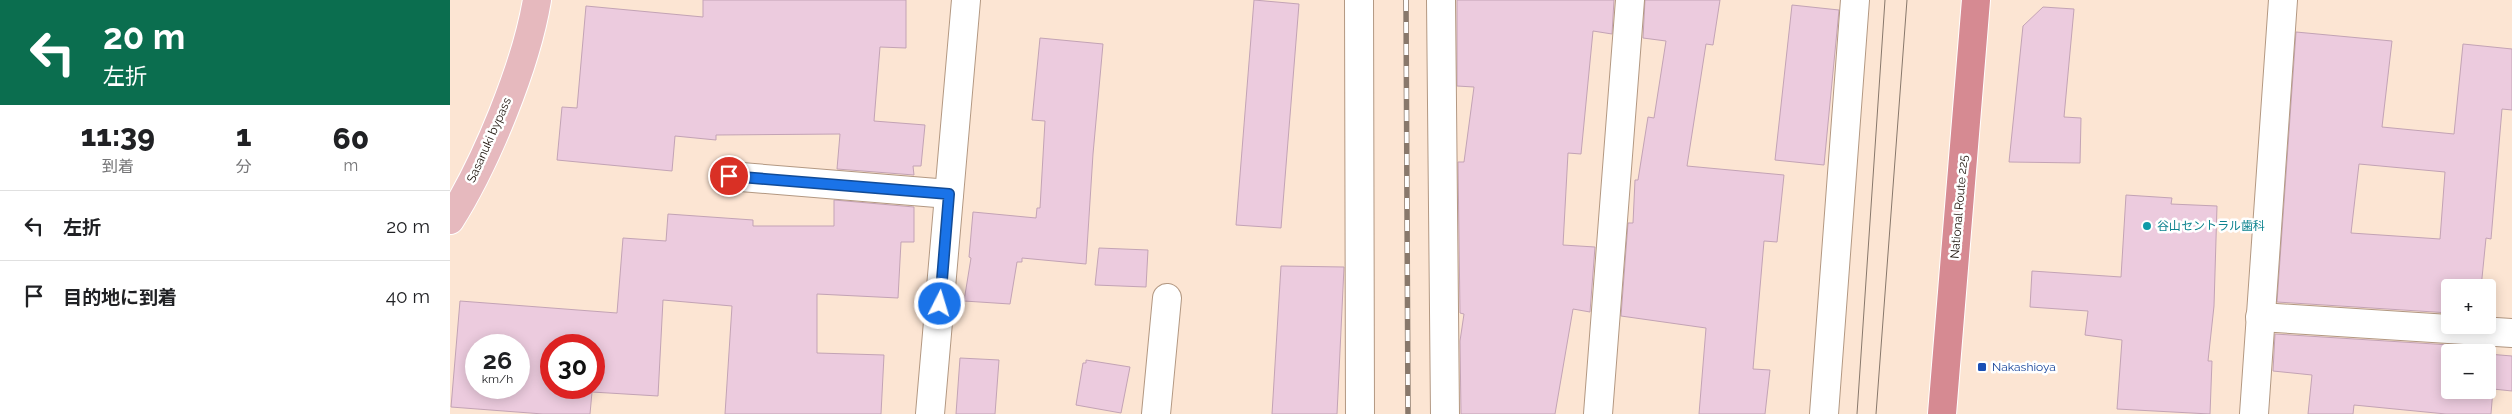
<!DOCTYPE html>
<html lang="ja">
<head>
<meta charset="utf-8">
<style>
  :root { --surface:#fff; --page:#f2f2f2; --text:#202124; --muted:#757577; --line:#e0e0e0 }
  body { margin:0; font-family:Raleway,"Noto Sans JP",sans-serif; background:var(--page); color:var(--text); height:100vh; display:flex; flex-direction:column; font-size:19px; white-space:nowrap }
  * { box-sizing:border-box; margin:0 }
  p { font-size:16px; color:var(--muted) }
  .icon { flex:none; width:28px; height:28px; fill:none; stroke:currentColor; stroke-width:2; stroke-linecap:round; stroke-linejoin:round }
  .map { position:relative; flex:1; overflow:hidden }
  .drawer { display:flex; flex-direction:column; background:var(--surface); width:450px }
  .drawer>* { flex:none }
  .banner { background:#0b6e4f; color:#fff; overflow:hidden }
  .fabs { position:absolute; left:1991px; top:279px; display:grid; gap:10px }
  .fabs a { display:grid; place-items:center; width:55px; height:55px; border-radius:5px; background:var(--surface); box-shadow:0 2px 12px #0003; font-size:25px }
  .speed { position:absolute; left:15px; top:334px; display:flex; gap:10px; font-size:25px; font-weight:700; text-align:center }
  .speed>* { display:grid; place-content:center; width:65px; height:65px; border-radius:50%; background:var(--surface); box-shadow:0 2px 12px #0003; line-height:1 }
  .speed small { font-size:12px; font-weight:400 }
  .speed .limit { border:8px solid #d22; background:#fff; color:#111 }
  .pin { position:absolute; display:grid; place-items:center; width:42px; height:42px; color:#fff; margin:-21px; border:2px solid #fff; border-radius:50%; box-shadow:0 1px 5px #0007 }
  .me { position:absolute; width:55px; margin:-28px; rotate:5deg; stroke-linejoin:round; filter:drop-shadow(0 0 4px #0008) }
  .turn { display:flex; align-items:center; gap:18px; height:105px; padding:0 20px; font-size:22px }
  .turn .icon { width:65px; height:65px; stroke-width:2.5 }
  .turn b { display:block; font-size:35px; line-height:42px }
  .eta { display:flex; justify-content:space-evenly; align-items:center; height:85px; text-align:center }
  .eta b { font-size:30px; font-weight:800; line-height:35px }
  ul { padding:0; list-style:none }
  li { display:flex; align-items:center; gap:15px; height:70px; padding:0 20px; border-top:1px solid var(--line) }
  li div { flex:1 }
  li b { display:block; font-size:19px }
  li em { font-style:normal }
  main { display:flex; flex:1; min-height:0 }
  .map>svg:first-child { display:block }
</style>
</head>
<body>
<main>
<section class="drawer">
<div class="banner">
<div class="turn"><svg class="icon" aria-label="left" viewBox="0 0 24 24"><path d="M17 20v-9H6M10 6l-5 5 5 5"/></svg><div><b>20 m</b>左折</div></div>
</div>
<div class="eta">
<div><b>11:39</b><p>到着</p></div>
<div><b>1</b><p>分</p></div>
<div><b>60</b><p>m</p></div>
</div>
<ul>
<li><svg class="icon" aria-label="left" viewBox="0 0 24 24"><path d="M17 20v-9H6M10 6l-5 5 5 5"/></svg><div><b>左折</b></div><em>20 m</em></li>
<li><svg class="icon" aria-label="arrive" viewBox="0 0 24 24"><path d="M6 21V4h12l-3 4 3 4H6"/></svg><div><b>目的地に到着</b></div><em>40 m</em></li>
</ul>
</section>
<div class="map">
<svg width="2062" height="414" viewBox="0 0 2062 414">
  <rect width="100%" height="100%" fill="#fce5d3"/>
  <g fill="#eccbde" stroke="#c3a3b5" fill-rule="evenodd">
    <path d="M 253,0 L 456,0 L 456,48 L 430,47 L 424,121 L 475,125 L 471,166 L 463,166 L 464,175 L 387,169 L 390,134 L 266,135 L 266,140 L 225,136 L 222,171 L 107,160 L 112,107 L 127,108 L 136,6 L 253,17 Z"/>
    <path d="M 804,0 L 849,4 L 831,228 L 786,225 Z"/>
    <path d="M 1007,0 L 1164,0 L 1162,34 L 1143,31 L 1131,154 L 1118,153 L 1113,245 L 1145,247 L 1140,312 L 1123,309 L 1105,414 L 1011,414 L 1010,341 L 1014,314 L 1010,313 L 1008,162 L 1014,162 L 1024,87 L 1007,86 Z"/>
    <path d="M 1195,0 L 1270,0 L 1263,45 L 1256,44 L 1237,166 L 1334,175 L 1327,242 L 1314,241 L 1303,369 L 1320,370 L 1315,414 L 1249,414 L 1256,328 L 1171,316 L 1178,223 L 1183,223 L 1185,180 L 1188,180 L 1198,117 L 1204,118 L 1216,41 L 1193,38 Z"/>
    <path d="M 1342,5 L 1389,10 L 1374,165 L 1325,160 Z"/>
    <path d="M 1593,7 L 1624,9 L 1614,117 L 1631,118 L 1630,163 L 1559,162 L 1573,26 Z"/>
    <path d="M 1846,32 L 1942,41 L 1932,127 L 2004,134 L 2013,44 L 2062,49 L 2062,110 L 2052,109 L 2041,239 L 2036,238 L 2031,288 L 2000,288 L 2000,313 L 1827,302 ZM 1909,164 L 1995,172 L 1990,239 L 1901,233 Z"/>
    <path d="M 590,38 L 653,44 L 643,154 L 636,264 L 572,258 L 572,262 L 567,262 L 560,304 L 514,301 L 521,258 L 519,257 L 523,212 L 586,218 L 587,208 L 590,208 L 595,121 L 582,120 Z"/>
    <path d="M 1676,195 L 1722,198 L 1721,204 L 1767,206 L 1764,306 L 1758,361 L 1762,361 L 1760,414 L 1667,409 L 1672,340 L 1635,335 L 1638,311 L 1580,307 L 1582,271 L 1671,277 Z"/>
    <path d="M 384,200 L 464,207 L 464,242 L 451,242 L 448,298 L 367,294 L 367,353 L 434,355 L 431,414 L 275,414 L 282,306 L 213,300 L 208,396 L 142,392 L 140,414 L 93,414 L 1,407 L 10,301 L 167,313 L 173,238 L 216,241 L 218,214 L 303,220 L 303,226 L 384,226 ZM 26,345 L 69,345 L 69,388 L 26,388 ZM 101,345 L 144,345 L 144,388 L 101,388 Z"/>
    <path d="M 649,248 L 698,250 L 696,287 L 645,285 Z"/>
    <path d="M 831,266 L 894,267 L 887,414 L 822,414 Z"/>
    <path d="M 1825,334 L 2000,345 L 2000,350 L 2028,352 L 2000,352 L 2000,390 L 2038,390 L 2038,354 L 2062,356 L 2062,391 L 2043,389 L 2041,414 L 1996,414 L 1904,405 L 1903,414 L 1858,414 L 1862,375 L 1823,371 Z"/>
    <path d="M 510,358 L 549,360 L 545,414 L 506,414 Z"/>
    <path d="M 636,360 L 680,367 L 671,413 L 626,405 L 633,363 L 636,363 Z"/>
  </g>
  <g fill="none" stroke-linecap="round" stroke-linejoin="round">
    <g stroke="#b39882" stroke-width="30">
      <g id="minor">
        <path d="M 909,0 L 910,414"/>
        <path d="M 991,0 L 995,414"/>
        <path d="M 279,176 L 499,194"/>
        <path d="M 1810,317 L 2062,333"/>
        <path d="M 480,414 L 516,0"/>
        <path d="M 706,414 L 717,298"/>
        <path d="M 1148,414 L 1180,0"/>
        <path d="M 1374,414 L 1405,0"/>
        <path d="M 1804,414 L 1833,0"/>
      </g>
    </g>
    <g stroke="#fff" stroke-width="30">
      <path id="major" d="M 0,220 C 36,163 76,66 87,0"/>
    </g>
    <g stroke="#fff" stroke-width="30">
      <path id="highway" d="M 1492,414 L 1526,0"/>
    </g>
    <use href="#minor" stroke="#fff" stroke-width="28"/>
    <use href="#major" stroke="#e6b9be" stroke-width="28"/>
    <use href="#highway" stroke="#d68a92" stroke-width="28"/>
    <g stroke="#88786b" stroke-width="1">
      <path d="M 1407,414 L 1435,0"/>
      <path d="M 1426,414 L 1457,0"/>
    </g>
    <g stroke="#88786b" stroke-width="5.5">
      <path id="rail" d="M 956,0 L 958,414"/>
    </g>
    <use href="#rail" stroke="#fff" stroke-width="4" stroke-dasharray="11" stroke-linecap="butt"/>
  </g>
  <g fill="none" stroke-linecap="round" stroke-linejoin="round">
    <g stroke="#114b97" stroke-width="12">
      <path id="route" d="M 279,176 L 499,194 L 490,304"/>
    </g>
    <use href="#route" stroke="#1a73e8" stroke-width="9"/>
  </g>
  <circle fill="#0f9aa8" stroke="#fff" stroke-width="2" cx="1697" cy="226" r="5"/>
  <rect fill="#1a4fb4" stroke="#fff" stroke-width="2" x="1527" y="362" width="10" height="10" rx="2.5"/>
  <g text-anchor="middle" dominant-baseline="central" stroke-width="5" stroke-linejoin="round" paint-order="stroke">
    <g font-size="12" fill="#1d130b" stroke="#fff">
      <text transform="translate(39 140) rotate(-66)">Sasanuki bypass</text>
      <text transform="translate(1509 207) rotate(-85)">National Route 225</text>
    </g>
    <g font-size="12" fill="#0d838f" stroke="#fff" text-anchor="start">
      <text x="1707" y="226">谷山セントラル歯科</text>
    </g>
    <g font-size="12" fill="#164399" stroke="#fff" text-anchor="start">
      <text x="1542" y="367">Nakashioya</text>
    </g>
  </g>
</svg>
<div class="fabs">
<a>+</a>
<a>−</a>
</div>
<div class="speed"><div>26<small>km/h</small></div><div class="limit">30</div></div>
<div class="pin" style="left:279px;top:176px;background:#d93025"><svg class="icon" aria-label="arrive" viewBox="0 0 24 24"><path d="M6 21V4h12l-3 4 3 4H6"/></svg></div>
<svg class="me" style="left:490px;top:304px" viewBox="-20 -20 40 40"><circle r="17" fill="#1a73e8" stroke="#fff" stroke-width="3"/><path d="M0-11L8 9 0 5-8 9z" fill="#fff"/></svg>
</div>
</main>
</body>
</html>
